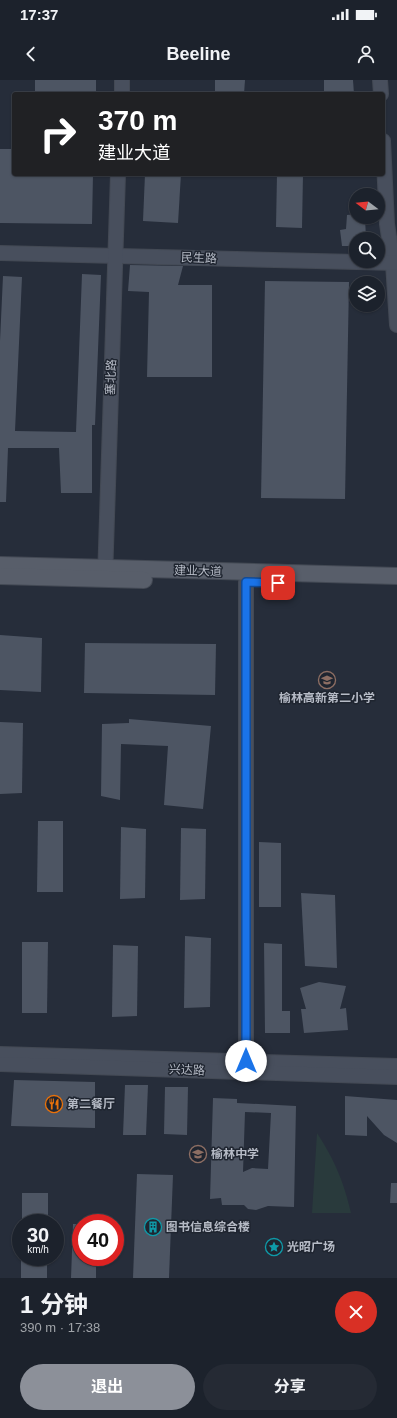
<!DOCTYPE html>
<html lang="zh">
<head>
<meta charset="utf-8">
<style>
  :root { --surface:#1c222c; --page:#252a34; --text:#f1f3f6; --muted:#a0a4a9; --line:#3a3f48; --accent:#8c9099 }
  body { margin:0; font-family:Helvetica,"Noto Sans SC",sans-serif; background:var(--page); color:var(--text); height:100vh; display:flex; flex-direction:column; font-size:15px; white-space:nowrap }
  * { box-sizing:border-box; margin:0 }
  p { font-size:13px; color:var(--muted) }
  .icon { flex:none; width:22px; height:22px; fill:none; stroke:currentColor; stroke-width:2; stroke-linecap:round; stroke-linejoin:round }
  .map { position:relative; height:1198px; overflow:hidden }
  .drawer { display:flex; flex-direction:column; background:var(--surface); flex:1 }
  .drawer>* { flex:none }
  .top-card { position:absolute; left:12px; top:12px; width:373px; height:84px; border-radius:4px; box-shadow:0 1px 3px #0004,0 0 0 1px var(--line); background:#202124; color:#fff; overflow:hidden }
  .needle { width:26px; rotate:286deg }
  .buttons { position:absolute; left:349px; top:108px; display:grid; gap:8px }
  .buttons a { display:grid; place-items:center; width:36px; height:36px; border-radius:50%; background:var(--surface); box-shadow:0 1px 3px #0004,0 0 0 1px var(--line); font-size:20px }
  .speed { position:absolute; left:12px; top:1134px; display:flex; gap:8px; font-size:20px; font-weight:700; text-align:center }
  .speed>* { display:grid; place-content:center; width:52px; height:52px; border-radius:50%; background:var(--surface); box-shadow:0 1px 3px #0004,0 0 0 1px var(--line); line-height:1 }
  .speed small { font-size:10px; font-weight:400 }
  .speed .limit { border:6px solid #d22; background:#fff; color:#111 }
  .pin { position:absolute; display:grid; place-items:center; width:34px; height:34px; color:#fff; margin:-17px; border-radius:8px; box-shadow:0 2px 6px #0006 }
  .me { position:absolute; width:44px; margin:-22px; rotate:0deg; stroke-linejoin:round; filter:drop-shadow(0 0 3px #0008) }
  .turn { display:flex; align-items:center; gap:14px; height:84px; padding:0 20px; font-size:18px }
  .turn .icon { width:52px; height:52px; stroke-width:2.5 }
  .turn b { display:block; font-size:28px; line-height:34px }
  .round { display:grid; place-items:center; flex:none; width:42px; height:42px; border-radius:21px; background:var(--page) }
  .summary { display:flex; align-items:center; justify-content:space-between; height:68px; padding:0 20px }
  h1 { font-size:24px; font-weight:700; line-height:30px }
  .button { display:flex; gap:8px; margin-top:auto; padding:8px 20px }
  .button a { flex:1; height:46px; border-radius:24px; background:var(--accent); color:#fff; font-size:16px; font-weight:700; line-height:46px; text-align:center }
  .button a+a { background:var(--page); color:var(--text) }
  .status { display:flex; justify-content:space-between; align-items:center; height:28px; padding:0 20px; background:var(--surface); direction:ltr }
  .status svg { height:11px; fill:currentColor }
  header { display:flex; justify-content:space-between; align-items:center; height:52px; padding:0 20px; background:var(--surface); font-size:18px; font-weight:700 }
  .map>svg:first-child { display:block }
</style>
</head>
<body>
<div class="status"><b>17:37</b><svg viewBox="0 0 49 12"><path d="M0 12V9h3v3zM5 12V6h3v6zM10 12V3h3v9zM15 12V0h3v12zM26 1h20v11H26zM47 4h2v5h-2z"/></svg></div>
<header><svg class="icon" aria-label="back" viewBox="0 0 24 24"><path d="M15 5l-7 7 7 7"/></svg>Beeline<svg class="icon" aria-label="person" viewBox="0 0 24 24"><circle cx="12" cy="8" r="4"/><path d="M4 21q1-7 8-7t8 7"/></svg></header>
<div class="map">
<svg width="397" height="1198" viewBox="0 0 397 1198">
  <rect width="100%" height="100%" fill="#262d3a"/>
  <path fill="#293a3c" d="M 317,1053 C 335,1081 343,1100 351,1133 L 312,1133 Z"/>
  <g fill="#4d5563" fill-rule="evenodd">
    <rect x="35" y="0" width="61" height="11"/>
    <path d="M 215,0 L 245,0 L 244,14 L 215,14 Z"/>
    <path d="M 324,0 L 353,0 L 354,14 L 324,14 Z"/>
    <path d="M 0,69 L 14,69 L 14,94 L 93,94 L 92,144 L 0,143 Z"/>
    <path d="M 145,94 L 181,94 L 178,143 L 143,141 Z"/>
    <path d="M 277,94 L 303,94 L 302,148 L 276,147 Z"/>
    <path d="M 356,134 L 356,137 L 365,137 L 366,159 L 356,159 L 356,166 L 342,166 L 340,150 L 346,149 L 347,135 Z"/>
    <path d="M 130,185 L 183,186 L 178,205 L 212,205 L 212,297 L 147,297 L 149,212 L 128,211 Z"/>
    <path d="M 82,194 L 101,195 L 95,345 L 92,345 L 92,413 L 61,413 L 59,368 L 8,368 L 6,422 L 0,422 L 0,261 L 3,196 L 22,197 L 15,351 L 76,352 Z"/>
    <path d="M 265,201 L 349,202 L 345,419 L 261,418 Z"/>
    <path d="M 0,555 L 42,558 L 41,612 L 0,610 Z"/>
    <path d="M 85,563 L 216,564 L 215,615 L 84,613 Z"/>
    <path d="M 129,639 L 211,646 L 203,729 L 164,725 L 168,666 L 121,664 L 120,720 L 101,716 L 102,644 L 129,643 Z"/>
    <path d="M 0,642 L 23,643 L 22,713 L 0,714 Z"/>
    <path d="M 38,741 L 63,741 L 63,812 L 37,812 Z"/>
    <path d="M 121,747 L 146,749 L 145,818 L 120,819 Z"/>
    <path d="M 181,748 L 206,749 L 205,819 L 180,820 Z"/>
    <path d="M 259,762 L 281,763 L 281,827 L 259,827 Z"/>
    <path d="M 301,813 L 335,815 L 337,888 L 305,886 Z"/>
    <path d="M 185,856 L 211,858 L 210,927 L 184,928 Z"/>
    <path d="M 22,862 L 48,862 L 47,933 L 22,933 Z"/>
    <path d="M 264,863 L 282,864 L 282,931 L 290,931 L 290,953 L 265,953 Z"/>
    <path d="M 113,865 L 138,866 L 137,936 L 112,937 Z"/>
    <path d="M 319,902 L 346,906 L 340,929 L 346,928 L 348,950 L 304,953 L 301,929 L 306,929 L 300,908 Z"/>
    <path d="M 14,1000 L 95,1002 L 95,1048 L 11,1046 Z"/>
    <path d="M 125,1005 L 148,1005 L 146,1055 L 123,1055 Z"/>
    <path d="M 165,1007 L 188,1007 L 187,1055 L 164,1054 Z"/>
    <path d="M 345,1016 L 397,1020 L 397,1063 L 384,1055 L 367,1036 L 367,1056 L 345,1055 Z"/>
    <path d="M 213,1018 L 237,1019 L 237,1023 L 296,1026 L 294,1127 L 268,1126 L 256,1130 L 248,1129 L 244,1125 L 222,1125 L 221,1118 L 210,1119 ZM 245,1032 L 271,1033 L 268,1089 L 252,1088 L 243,1092 Z"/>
    <path d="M 137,1094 L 173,1095 L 169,1198 L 133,1198 Z"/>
    <path d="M 391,1103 L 397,1103 L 397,1123 L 390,1123 Z"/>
    <rect x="22" y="1113" width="26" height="30"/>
    <path d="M 73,1144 L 81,1144 L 81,1177 L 96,1177 L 96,1198 L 71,1198 Z"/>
    <rect x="21" y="1177" width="26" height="21"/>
  </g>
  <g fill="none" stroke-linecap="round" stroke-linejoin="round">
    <g stroke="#434954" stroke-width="16">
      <g id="secondary">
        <path d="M 380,0 L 381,14"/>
        <path d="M 122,14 L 122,0"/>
        <path d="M 383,61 L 387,144 L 393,183 L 397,245"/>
        <path d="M 0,173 L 397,183"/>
        <path d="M 105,499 L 118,94"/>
        <path d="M 0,974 L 397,986"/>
        <path d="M 0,984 L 397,997"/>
        <path d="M 246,992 L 246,502"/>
      </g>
    </g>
    <g stroke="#434954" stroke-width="18">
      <g id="primary">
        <path d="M 0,485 L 397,496"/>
        <path d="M 0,496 L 144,500"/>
      </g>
    </g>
    <use href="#secondary" stroke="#484f5d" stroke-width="14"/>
    <use href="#primary" stroke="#585e6a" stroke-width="16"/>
  </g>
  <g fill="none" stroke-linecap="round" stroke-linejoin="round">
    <g stroke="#114b97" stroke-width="10">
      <path id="route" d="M 246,981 L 246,502 L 278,503"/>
    </g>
    <use href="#route" stroke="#1a73e8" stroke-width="7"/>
  </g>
  <defs>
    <g id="school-ring" transform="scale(0.9)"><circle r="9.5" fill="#1f2530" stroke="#8d6e63" stroke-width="1.5"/><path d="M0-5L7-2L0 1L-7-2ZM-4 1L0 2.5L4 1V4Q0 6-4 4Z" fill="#8d6e63"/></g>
    <g id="restaurant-ring" transform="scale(0.9)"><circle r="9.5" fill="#1f2530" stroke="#e8710a" stroke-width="1.5"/><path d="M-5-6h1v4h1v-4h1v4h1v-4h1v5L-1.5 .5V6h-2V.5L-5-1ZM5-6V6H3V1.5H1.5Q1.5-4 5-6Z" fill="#e8710a"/></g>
    <g id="building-ring" transform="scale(0.9)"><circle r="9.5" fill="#1f2530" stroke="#0f9aa8" stroke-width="1.5"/><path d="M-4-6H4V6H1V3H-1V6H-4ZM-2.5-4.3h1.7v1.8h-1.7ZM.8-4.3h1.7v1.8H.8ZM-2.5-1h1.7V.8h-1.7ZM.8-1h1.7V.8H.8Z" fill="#0f9aa8"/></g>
    <g id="sight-ring" transform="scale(0.9)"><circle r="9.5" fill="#1f2530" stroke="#0f9aa8" stroke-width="1.5"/><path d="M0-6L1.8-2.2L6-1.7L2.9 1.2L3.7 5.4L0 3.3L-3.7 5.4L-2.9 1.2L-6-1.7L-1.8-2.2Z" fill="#0f9aa8"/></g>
  </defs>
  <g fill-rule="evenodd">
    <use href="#school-ring" x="327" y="600"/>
    <use href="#restaurant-ring" x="54" y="1024"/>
    <use href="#school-ring" x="198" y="1074"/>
    <use href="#building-ring" x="153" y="1147"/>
    <use href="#sight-ring" x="274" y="1167"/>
  </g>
  <g text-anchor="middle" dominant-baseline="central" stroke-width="3" stroke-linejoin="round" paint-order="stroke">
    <g font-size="12" fill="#b6bbc6" stroke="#1f2530">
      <text transform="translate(199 178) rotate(2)">民生路</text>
      <text transform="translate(111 297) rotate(-88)">塞北路</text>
      <text transform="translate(198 491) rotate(2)">建业大道</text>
      <text transform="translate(187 990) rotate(2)">兴达路</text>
    </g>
    <g font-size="12" font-weight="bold" fill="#b6bbc6" stroke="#1f2530" text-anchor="start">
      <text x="327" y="618" text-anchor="middle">榆林高新第二小学</text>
      <text x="67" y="1024">第二餐厅</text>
      <text x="211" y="1074">榆林中学</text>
      <text x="166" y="1147">图书信息综合楼</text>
      <text x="287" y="1167">光昭广场</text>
    </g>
  </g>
</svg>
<div class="buttons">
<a><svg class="needle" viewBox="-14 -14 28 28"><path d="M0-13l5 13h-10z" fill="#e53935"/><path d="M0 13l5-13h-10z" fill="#a0a4a9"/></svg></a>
<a><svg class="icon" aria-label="search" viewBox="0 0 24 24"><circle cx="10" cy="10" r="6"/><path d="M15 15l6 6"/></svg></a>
<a><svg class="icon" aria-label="layers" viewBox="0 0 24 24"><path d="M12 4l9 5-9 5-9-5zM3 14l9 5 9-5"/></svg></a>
</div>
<div class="speed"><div>30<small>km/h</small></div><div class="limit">40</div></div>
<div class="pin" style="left:278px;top:503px;background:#d93025"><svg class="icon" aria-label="arrive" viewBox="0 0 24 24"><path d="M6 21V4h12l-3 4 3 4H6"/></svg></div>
<svg class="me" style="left:246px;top:981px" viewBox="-20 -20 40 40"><circle r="19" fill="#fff"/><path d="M0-13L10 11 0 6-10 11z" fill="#1a73e8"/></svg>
<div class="top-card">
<div class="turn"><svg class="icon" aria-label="right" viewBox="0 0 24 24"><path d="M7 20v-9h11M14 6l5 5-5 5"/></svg><div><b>370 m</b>建业大道</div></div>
</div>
</div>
<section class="drawer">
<div class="summary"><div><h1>1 分钟</h1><p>390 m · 17:38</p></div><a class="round" style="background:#d93025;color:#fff"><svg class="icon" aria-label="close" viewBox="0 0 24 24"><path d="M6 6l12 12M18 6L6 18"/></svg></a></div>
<div class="button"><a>退出</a><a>分享</a></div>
</section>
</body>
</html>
